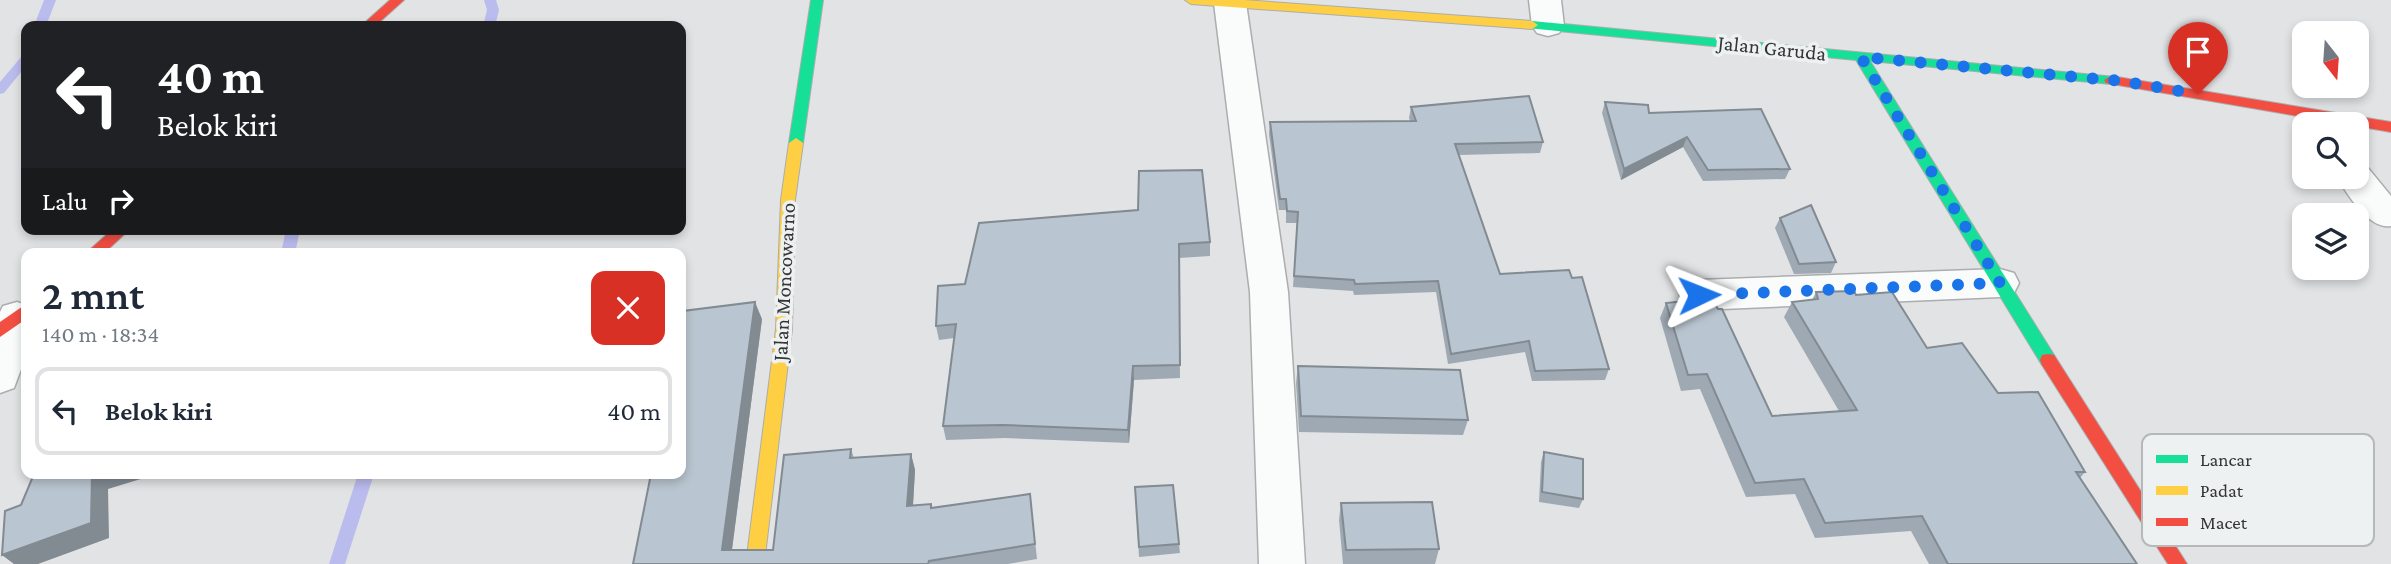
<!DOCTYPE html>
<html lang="id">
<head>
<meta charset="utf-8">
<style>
  :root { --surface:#fff; --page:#f6f6f7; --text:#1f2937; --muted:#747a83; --line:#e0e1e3 }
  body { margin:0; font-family:"Crimson Pro",serif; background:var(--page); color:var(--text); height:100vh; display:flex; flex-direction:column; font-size:26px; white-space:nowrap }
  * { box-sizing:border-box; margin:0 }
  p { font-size:23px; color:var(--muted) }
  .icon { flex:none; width:38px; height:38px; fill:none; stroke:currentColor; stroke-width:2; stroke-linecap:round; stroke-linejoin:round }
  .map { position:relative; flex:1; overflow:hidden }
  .panel { position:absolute; left:21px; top:248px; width:665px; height:231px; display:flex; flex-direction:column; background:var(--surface); border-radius:14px; box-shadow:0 4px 10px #0003 }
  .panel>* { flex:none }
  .guide { position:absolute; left:21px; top:21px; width:665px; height:214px; border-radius:14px; box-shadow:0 4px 10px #0003; background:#202124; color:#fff; overflow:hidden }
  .needle { width:46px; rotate:163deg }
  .controls { position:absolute; left:2292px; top:21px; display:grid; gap:14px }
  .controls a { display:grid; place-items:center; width:77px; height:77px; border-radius:14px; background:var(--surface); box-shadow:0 4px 10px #0003; font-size:35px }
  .pin { position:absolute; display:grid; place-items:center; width:60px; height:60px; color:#fff; margin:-72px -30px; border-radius:50% 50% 50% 0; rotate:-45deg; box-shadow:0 0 7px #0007 }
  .pin .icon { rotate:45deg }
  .me { position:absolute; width:77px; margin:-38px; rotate:88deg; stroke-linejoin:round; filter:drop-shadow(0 0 5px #0008) }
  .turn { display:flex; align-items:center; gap:24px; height:147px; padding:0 21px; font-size:32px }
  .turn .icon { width:91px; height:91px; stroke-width:2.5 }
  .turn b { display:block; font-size:49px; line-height:60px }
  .then { display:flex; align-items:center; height:66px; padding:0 21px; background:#0003; gap:14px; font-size:26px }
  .round { display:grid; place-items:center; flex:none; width:74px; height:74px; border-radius:14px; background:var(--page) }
  .overview { display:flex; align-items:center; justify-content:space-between; height:119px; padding:0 21px }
  h1 { font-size:42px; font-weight:600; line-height:52px }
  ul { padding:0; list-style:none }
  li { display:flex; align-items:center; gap:21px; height:88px; margin:0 14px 10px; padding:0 7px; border:4px solid var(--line); border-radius:14px }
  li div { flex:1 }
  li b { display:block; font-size:26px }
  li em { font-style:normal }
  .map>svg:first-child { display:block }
</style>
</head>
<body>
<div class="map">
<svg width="2391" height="564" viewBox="0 0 2391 564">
  <rect width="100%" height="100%" fill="#e1e3e4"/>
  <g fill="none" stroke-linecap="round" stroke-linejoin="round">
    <g fill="#bbbcee" fill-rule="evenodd">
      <path d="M 44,0 L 56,0 L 46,26 L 34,26 Z"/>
      <path d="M 484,0 L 496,0 L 499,10 L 495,26 L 483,26 L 487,10 Z"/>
      <path d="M 26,55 L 26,66 L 4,93 L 0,94 L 0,82 L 22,56 Z"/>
      <path d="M 286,229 L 300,229 L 295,254 L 281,254 Z"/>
      <path d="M 358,474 L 374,474 L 345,564 L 329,564 Z"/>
    </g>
    <g stroke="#acadae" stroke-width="3">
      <g id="street">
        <path d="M 1216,0 L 1244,0 L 1246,3 L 1288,292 L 1305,564 L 1259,564 L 1250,292 L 1214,3 Z"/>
        <path d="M 1529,0 L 1561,0 L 1564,26 L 1559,33 L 1548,36 L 1537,33 L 1532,26 Z"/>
        <path d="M 2357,165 L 2368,168 L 2391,196 L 2391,226 C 2369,230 2347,194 2337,177 L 2357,177 Z"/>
        <path d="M 2000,269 L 2014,273 L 2019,283 L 2014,293 L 2000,297 L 1699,310 L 1685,305 L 1680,295 L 1685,285 L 1699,280 Z"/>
        <path d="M 17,302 L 26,305 L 26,356 L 14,388 L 0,393 L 0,312 L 3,306 Z"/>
      </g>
    </g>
    <g stroke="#acadae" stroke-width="2">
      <g id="fast">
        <path d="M 811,0 L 823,0 L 803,143 L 796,148 L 789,143 Z"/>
        <path d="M 1532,21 L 2116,77 L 2118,80 L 2111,84 L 1870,61 L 2054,355 L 2056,360 L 2054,365 L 2042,365 L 1856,60 L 1527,28 L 1526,25 Z"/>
      </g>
    </g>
    <g stroke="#acadae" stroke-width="2">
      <g id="slow">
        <path d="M 1185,0 L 1243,0 L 1532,21 L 1538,25 L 1532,29 L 1191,4 Z"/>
        <path d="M 796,138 L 803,143 L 795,200 L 792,329 L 764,564 L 746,564 L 776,329 L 781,200 L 789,143 Z"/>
      </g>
    </g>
    <g stroke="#acadae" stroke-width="2">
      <g id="jam">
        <path d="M 390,0 L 404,0 L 375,26 L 361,26 Z"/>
        <path d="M 2111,76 L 2391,122 L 2391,132 L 2106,83 L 2104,80 Z"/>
        <path d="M 113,229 L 130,229 L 103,254 L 85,254 Z"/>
        <path d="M 26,304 L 26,319 L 0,337 L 0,322 Z"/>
        <path d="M 2048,354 L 2054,355 L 2187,564 L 2168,564 L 2042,365 L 2040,360 L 2042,355 Z"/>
      </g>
    </g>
    <use href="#street" fill="#fafbfb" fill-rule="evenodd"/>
    <use href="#fast" fill="#16e098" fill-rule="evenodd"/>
    <use href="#slow" fill="#ffcf43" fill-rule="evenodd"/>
    <use href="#jam" fill="#f24e42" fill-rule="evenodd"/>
  </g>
  <g fill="#9fa9b3">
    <path d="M 1605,102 L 1649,113 L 1790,169 L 1785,179 L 1703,181 L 1683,147 L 1621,180 L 1602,113 Z"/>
    <path d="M 1411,107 L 1543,142 L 1540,153 L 1459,155 L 1500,274 L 1609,369 L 1605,380 L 1532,381 L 1525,352 L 1448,364 L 1436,292 L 1354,295 L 1353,291 L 1293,287 L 1297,223 L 1286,223 L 1286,210 L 1279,210 L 1269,134 L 1270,122 L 1410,121 L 1409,118 Z"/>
    <path d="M 1780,218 L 1836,262 L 1831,273 L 1794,274 L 1775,228 Z"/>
    <path d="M 979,223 L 1210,242 L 1210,256 L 1179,258 L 1180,378 L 1134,380 L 1129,443 L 1005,438 L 946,440 L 943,426 L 954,338 L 939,340 L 936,326 L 965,284 Z"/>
    <path d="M 1816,292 L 1856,295 L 1927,348 L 1998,393 L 2085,472 L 2080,478 L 2137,564 L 1929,564 L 1911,531 L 1815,538 L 1795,494 L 1746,497 L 1700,389 L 1681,391 L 1660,318 L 1666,303 L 1772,416 L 1839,411 L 1784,317 L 1792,302 L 1812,300 Z"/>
    <path d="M 762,319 L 732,550 L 773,550 L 851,449 L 854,458 L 911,454 L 915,470 L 913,505 L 931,504 L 932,508 L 1030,494 L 1037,559 L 1008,564 L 633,564 Z"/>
    <path d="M 1298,366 L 1468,420 L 1463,435 L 1299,432 L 1296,383 Z"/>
    <path d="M 1544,452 L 1583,499 L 1579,508 L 1539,502 L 1541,462 Z"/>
    <path d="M 1135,487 L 1179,544 L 1180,553 L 1139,557 Z"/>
    <path d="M 1341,503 L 1439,549 L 1435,564 L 1343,564 L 1339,520 Z"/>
  </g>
  <g fill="#828a92">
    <path d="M 1687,137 L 1683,147 L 1621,180 L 1624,169 Z"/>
    <path d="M 755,302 L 762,319 L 730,564 L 722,550 Z"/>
    <path d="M 1133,366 L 1134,380 L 1129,443 L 1128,430 Z"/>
    <path d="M 911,454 L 915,470 L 912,522 L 907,506 Z"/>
    <path d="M 92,474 L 157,474 L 108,489 L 109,538 L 38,564 L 14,564 L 2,555 Z"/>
  </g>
  <g fill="#b9c5d0" stroke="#828a92" stroke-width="2">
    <path d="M 1529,96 L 1543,142 L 1455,144 L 1500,274 L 1569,270 L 1572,278 L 1582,277 L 1609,369 L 1535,371 L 1529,341 L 1451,354 L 1438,281 L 1355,284 L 1354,280 L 1294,276 L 1298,212 L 1287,211 L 1286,199 L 1280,199 L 1270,122 L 1416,121 L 1411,107 Z"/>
    <path d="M 1605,102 L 1648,105 L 1649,113 L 1761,109 L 1790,169 L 1708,170 L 1687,137 L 1624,169 Z"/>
    <path d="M 1202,170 L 1210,242 L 1179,244 L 1180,365 L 1133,366 L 1128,430 L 1003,425 L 943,426 L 956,324 L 936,326 L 938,286 L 965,284 L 979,223 L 1138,210 L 1139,171 Z"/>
    <path d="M 1811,205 L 1836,262 L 1799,264 L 1780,218 Z"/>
    <path d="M 1854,291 L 1856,295 L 1892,292 L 1927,348 L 1962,343 L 1998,393 L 2038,392 L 2085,472 L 2076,472 L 2137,564 L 1948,564 L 1922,516 L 1825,523 L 1804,479 L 1755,483 L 1707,374 L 1688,375 L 1666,303 L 1712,298 L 1718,309 L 1722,309 L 1772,416 L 1857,410 L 1792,302 L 1818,299 L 1816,292 Z"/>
    <path d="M 755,302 L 722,550 L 773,550 L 784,455 L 851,449 L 850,458 L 911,454 L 907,506 L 931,504 L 931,508 L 1030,494 L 1035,544 L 929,561 L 928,564 L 633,564 L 651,474 L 681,474 L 681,321 L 683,311 Z"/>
    <path d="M 1298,366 L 1460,370 L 1468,420 L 1301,416 Z"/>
    <path d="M 1544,452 L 1583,459 L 1583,499 L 1542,492 Z"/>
    <path d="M 34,474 L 92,474 L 91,523 L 2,555 L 5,511 L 21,505 Z"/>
    <path d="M 1173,485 L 1179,544 L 1139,547 L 1135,487 Z"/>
    <path d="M 1432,502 L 1439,549 L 1346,550 L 1341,503 Z"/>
  </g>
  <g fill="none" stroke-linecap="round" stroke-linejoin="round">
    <path stroke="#1a73e8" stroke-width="12" stroke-dasharray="0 21.6" d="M 1699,295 L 2000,283 L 1861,57 L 2121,81 L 2198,94"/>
  </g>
  <g text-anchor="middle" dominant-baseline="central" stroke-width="7" stroke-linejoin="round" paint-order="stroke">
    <g font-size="21" fill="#343535" stroke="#edf1f2">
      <text transform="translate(1772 48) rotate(6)">Jalan Garuda</text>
      <text transform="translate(784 282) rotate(-87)">Jalan Moncowarno</text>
    </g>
  </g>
  <rect x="2142" y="434" width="232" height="112" rx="10" fill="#edf1f2" stroke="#b6b9b9" stroke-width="2"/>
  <rect x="2156" y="455" width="32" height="8" fill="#16e098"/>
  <rect x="2156" y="486" width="32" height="9" fill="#ffcf43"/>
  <rect x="2156" y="518" width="32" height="8" fill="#f24e42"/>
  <g font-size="19" fill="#343535">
    <text x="2200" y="466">Lancar</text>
    <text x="2200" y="497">Padat</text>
    <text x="2200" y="529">Macet</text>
  </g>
</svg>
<div class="controls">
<a><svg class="needle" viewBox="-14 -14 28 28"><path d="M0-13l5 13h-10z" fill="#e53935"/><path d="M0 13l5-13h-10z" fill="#747a83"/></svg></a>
<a><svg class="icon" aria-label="search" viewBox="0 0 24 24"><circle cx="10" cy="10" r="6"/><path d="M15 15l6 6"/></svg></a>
<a><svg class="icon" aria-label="layers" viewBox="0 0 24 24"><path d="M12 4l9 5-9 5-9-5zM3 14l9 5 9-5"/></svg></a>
</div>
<div class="pin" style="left:2198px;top:94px;background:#d93025"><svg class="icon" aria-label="arrive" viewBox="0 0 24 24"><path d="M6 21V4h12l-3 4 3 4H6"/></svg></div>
<svg class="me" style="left:1699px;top:295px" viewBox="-20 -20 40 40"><path d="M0-17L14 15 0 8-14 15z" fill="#1a73e8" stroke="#fff" stroke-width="4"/></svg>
<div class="guide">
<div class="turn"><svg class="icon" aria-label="left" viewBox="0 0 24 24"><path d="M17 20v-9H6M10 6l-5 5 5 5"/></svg><div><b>40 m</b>Belok kiri</div></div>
<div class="then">Lalu<svg class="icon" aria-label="right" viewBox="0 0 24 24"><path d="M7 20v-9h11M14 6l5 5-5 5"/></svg></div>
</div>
<section class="panel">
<div class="overview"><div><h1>2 mnt</h1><p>140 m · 18:34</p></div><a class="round" style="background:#d93025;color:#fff"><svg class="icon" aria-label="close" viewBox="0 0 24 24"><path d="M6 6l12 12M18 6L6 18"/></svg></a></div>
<ul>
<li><svg class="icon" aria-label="left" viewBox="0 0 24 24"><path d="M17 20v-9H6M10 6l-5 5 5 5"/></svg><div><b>Belok kiri</b></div><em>40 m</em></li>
</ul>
</section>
</div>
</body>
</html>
